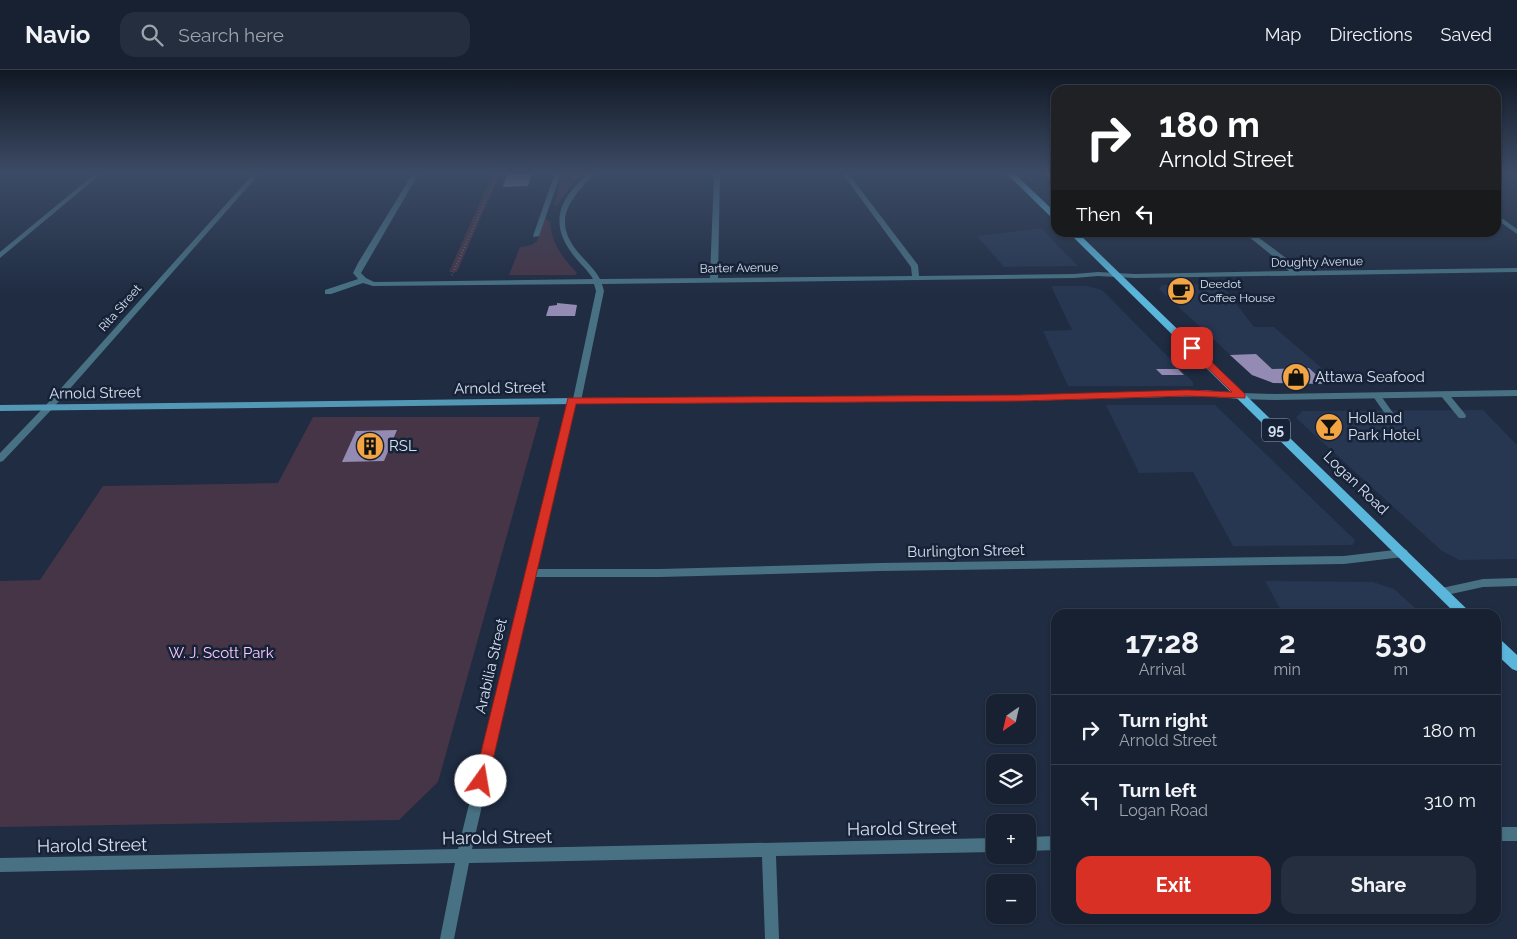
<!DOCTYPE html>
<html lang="en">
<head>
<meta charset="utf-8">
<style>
  :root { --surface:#172132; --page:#242e3e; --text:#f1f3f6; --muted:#9ea3ac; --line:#363e4d; --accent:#d93025 }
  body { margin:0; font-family:Raleway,sans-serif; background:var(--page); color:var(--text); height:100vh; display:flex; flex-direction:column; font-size:19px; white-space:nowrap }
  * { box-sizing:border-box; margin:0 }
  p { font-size:16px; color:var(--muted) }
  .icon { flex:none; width:28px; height:28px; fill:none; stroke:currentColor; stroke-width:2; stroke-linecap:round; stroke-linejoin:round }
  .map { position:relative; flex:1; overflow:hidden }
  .side { position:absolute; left:1051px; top:539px; width:450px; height:315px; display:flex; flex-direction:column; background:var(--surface); border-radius:15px; box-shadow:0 1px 4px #0004,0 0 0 1px var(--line) }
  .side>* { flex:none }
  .guide { position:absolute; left:1051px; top:15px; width:450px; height:152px; border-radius:15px; box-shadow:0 1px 4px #0004,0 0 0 1px var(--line); background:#202124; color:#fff; overflow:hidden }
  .needle { width:32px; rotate:214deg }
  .fabs { position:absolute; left:986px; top:624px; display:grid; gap:10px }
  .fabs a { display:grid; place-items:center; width:50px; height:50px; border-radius:10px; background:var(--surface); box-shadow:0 1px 4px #0004,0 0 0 1px var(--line); font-size:25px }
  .pin { position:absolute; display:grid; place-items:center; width:42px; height:42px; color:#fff; margin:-21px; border-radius:10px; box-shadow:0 2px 8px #0006 }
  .me { position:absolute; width:55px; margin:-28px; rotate:13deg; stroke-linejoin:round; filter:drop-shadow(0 0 4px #0008) }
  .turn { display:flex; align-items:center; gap:18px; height:105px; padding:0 25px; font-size:22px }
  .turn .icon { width:65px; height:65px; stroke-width:2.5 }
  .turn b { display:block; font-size:35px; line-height:42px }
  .then { display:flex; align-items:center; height:48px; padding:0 25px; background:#0003; gap:10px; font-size:19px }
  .eta { display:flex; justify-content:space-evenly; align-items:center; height:85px; text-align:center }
  .eta b { font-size:30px; font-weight:700; line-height:35px }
  .primary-button { display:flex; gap:10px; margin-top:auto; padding:10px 25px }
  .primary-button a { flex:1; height:58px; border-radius:15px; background:var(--accent); color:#fff; font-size:20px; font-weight:700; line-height:58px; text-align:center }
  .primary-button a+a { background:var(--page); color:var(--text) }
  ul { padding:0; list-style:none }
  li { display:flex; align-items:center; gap:15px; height:70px; padding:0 25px; border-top:1px solid var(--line) }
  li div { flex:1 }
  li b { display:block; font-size:19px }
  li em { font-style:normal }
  header { display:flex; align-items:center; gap:30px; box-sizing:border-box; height:70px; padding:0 25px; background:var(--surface); border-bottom:1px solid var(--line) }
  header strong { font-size:24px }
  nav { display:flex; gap:28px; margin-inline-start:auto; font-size:18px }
  .search { width:350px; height:45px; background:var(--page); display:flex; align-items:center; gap:12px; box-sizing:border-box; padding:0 18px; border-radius:15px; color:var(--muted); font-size:19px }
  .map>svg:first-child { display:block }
</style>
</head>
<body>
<header>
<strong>Navio</strong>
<div class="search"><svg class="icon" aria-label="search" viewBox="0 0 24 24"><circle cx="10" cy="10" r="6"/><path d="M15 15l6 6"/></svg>Search here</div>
<nav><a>Map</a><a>Directions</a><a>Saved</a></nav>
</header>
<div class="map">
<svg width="1517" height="869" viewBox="0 0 1517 869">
  <rect width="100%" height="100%" fill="#1f2c42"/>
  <g fill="#273752">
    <path d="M 1041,158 L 1078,196 L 1004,197 L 977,166 Z"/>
    <path d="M 1221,214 L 1254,257 L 1274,257 L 1338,312 L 1273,313 L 1252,305 L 1159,219 L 1162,215 Z"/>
    <path d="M 1051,216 L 1088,216 L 1102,220 L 1193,312 L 1193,316 L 1068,316 L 1043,261 L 1072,260 Z"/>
    <path d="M 1106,335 L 1215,335 L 1355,470 L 1353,475 L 1233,476 L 1193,402 L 1139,403 Z"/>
    <path d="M 1483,340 L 1517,375 L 1517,489 L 1459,490 L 1442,481 L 1296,348 L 1302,341 Z"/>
    <path d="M 1265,511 L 1373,512 L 1394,519 L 1422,544 L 1283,544 Z"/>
  </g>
  <g fill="#463546">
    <path d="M 493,103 L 500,103 L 457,202 L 449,202 Z"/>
    <path d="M 563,103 L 585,103 L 574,112 L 557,135 L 554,136 Z"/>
    <path d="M 544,148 L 550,152 C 552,174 562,187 577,203 L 575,205 L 509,205 L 520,177 L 531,175 L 537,171 Z"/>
    <path d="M 313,347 L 540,347 L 438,712 L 399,750 L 0,757 L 0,511 L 40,510 L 103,416 L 278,413 Z"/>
  </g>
  <g fill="#938bb4">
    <path d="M 532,103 L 528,116 L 503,117 L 507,104 Z"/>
    <path d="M 1044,103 L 1056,103 L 1056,110 L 1052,111 Z"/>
    <path d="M 557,233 L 577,235 L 575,246 L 546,246 L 549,236 L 557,235 Z"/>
    <path d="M 1256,284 L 1272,299 L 1309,298 L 1326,314 L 1273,313 L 1252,305 L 1230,285 Z"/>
    <path d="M 1156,299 L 1178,299 L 1184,305 L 1162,305 Z"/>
    <path d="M 397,360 L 384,391 L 342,392 L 356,361 Z"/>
  </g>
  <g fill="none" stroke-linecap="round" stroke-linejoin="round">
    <path stroke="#747f92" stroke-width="2" stroke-dasharray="0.5 2.5" stroke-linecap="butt" d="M 452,205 L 498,103"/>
    <g fill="#487284" fill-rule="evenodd">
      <path d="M 1441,322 L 1447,322 L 1465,344 L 1466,346 L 1465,348 L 1459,348 L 1441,326 L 1440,324 Z"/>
      <path d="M 1373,323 L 1379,323 L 1393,343 L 1392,345 L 1386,345 L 1372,325 Z"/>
    </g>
    <g fill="#487284" fill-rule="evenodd">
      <path d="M 96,103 L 102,103 L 0,188 L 0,182 Z"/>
      <path d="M 254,103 L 260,103 L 52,339 L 3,391 L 0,392 L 0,383 L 46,335 Z"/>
      <path d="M 413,103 L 419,103 L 361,203 L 366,208 L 374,212 L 593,209 C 587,199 578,192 571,182 C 548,150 562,126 589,103 L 595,103 C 572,128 551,148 577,181 C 585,191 594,198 600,209 L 710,208 L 714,103 L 720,103 L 718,208 L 912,206 L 911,197 L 842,103 L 848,103 L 918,195 L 919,206 L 1074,204 L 1098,202 L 1135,204 L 1289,201 L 1280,192 L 1243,162 L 1251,162 L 1286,188 L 1297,201 L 1517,198 L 1517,202 L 1135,208 L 1098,206 L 1074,208 L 602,214 L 604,221 L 581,331 L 580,333 L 576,333 L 537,499 L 660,499 L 880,493 L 1344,486 L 1403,479 L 1407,480 L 1408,483 L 1407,486 L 1403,487 L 1344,494 L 880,501 L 660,507 L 535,507 L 472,779 L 995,768 L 995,782 L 776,786 L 779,869 L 765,869 L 762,787 L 469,793 L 454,869 L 440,869 L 455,793 L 0,802 L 0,788 L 458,779 L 568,331 L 569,329 L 573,329 L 596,221 L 594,214 L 373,216 L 363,213 L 331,224 L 325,224 L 325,220 L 358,209 L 353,203 L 358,193 Z"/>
      <path d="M 555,103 L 561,103 L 539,166 L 534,167 L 533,166 Z"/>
      <path d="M 1496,144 L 1517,159 L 1517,164 L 1496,149 Z"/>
      <path d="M 1517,320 L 1517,326 L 1275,330 L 1241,329 L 1237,326 L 1241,323 L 1275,324 Z"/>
      <path d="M 1517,508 L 1517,516 L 1483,517 L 1442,526 L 1438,525 L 1436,522 L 1438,519 L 1442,518 L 1483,509 Z"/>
      <rect x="1496" y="757" width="21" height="14"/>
      <path d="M 1056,766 L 1056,780 L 1028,781 L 1028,767 Z"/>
    </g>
    <path fill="#5399b5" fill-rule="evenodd" d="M 1202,320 L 1241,323 L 1245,326 L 1241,329 L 1202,326 L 1020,331 L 577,334 L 0,341 L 0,335 L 577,328 L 1020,325 Z"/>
    <g fill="#5ab7db" fill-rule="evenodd">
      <path d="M 1006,103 L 1014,103 L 1056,143 L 1056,149 L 1053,149 Z"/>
      <path d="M 1068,162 L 1077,162 L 1472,544 L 1456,544 Z"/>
      <path d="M 1496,568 L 1501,570 L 1517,585 L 1517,601 L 1512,599 L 1496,584 Z"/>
    </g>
  </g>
  <linearGradient id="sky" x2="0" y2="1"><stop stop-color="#111824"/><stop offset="0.46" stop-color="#3c4b65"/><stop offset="1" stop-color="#3c4b65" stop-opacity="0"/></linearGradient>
  <rect width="1517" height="224" fill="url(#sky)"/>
  <path fill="#d93025" stroke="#8d1f18" d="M 1189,276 L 1195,276 L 1245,324 L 1245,328 L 1187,326 L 1020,331 L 576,334 L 488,711 L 486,716 L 481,718 L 476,716 L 474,711 L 568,328 L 1020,325 L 1187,320 L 1232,322 L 1189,280 Z"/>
  <defs>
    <g id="cafe-disc" transform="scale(1.4375)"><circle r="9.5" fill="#f3a443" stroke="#162237"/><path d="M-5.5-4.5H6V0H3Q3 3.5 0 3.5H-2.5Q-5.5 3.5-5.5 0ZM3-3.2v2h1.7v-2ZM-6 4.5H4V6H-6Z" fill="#111"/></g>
    <g id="shop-disc" transform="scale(1.4375)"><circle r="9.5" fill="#f3a443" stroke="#162237"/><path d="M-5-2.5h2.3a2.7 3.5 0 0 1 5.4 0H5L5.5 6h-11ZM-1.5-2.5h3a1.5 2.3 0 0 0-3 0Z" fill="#111"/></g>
    <g id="bar-disc" transform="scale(1.4375)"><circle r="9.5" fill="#f3a443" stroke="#162237"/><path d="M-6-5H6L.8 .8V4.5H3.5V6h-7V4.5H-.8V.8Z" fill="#111"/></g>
    <g id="building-disc" transform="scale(1.4375)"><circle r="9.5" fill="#f3a443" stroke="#162237"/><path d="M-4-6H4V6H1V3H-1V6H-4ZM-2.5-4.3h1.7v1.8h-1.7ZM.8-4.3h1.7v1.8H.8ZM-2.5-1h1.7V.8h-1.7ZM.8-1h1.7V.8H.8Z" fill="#111"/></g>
  </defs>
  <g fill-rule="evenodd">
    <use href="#cafe-disc" x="1181" y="221"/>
    <use href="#shop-disc" x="1296" y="307"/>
    <use href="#bar-disc" x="1329" y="357"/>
    <use href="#building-disc" x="370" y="376"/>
  </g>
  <g text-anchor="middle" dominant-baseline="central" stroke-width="5" stroke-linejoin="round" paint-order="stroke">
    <g font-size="12" fill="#d7e0ee" stroke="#162237">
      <text transform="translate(1317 192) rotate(-1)">Doughty Avenue</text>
      <text transform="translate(739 198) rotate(-1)">Barter Avenue</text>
      <text transform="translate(120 238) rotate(-49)">Rita Street</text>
    </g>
    <g font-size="12" fill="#d7e0ee" stroke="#162237" text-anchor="start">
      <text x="1200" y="214">Deedot<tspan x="1200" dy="14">Coffee House</tspan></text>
    </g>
    <rect fill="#162237" stroke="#9da7b7" stroke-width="1" x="1262" y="348.5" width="28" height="23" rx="4"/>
    <g font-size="14" font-weight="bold" fill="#d7e0ee">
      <text x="1276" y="360">95</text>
    </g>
    <g font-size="15" fill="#d7e0ee" stroke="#162237" text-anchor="start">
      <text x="1315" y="307">Attawa Seafood</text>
      <text x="1348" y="348">Holland<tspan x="1348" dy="17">Park Hotel</tspan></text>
      <text x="389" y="376">RSL</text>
    </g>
    <g font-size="15" fill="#d7e0ee" stroke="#162237">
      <text transform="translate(500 318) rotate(-1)">Arnold Street</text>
      <text transform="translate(95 323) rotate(-1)">Arnold Street</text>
      <text transform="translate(1356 413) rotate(44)">Logan Road</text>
      <text transform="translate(966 481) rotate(-1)">Burlington Street</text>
      <text transform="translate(491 596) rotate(-77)">Arabilia Street</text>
    </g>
    <g font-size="15" fill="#fec8fd" stroke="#162237">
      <text x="221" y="583">W. J. Scott Park</text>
    </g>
    <g font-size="18" fill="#d7e0ee" stroke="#162237">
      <text transform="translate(902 758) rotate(-1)">Harold Street</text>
      <text transform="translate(497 767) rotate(-1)">Harold Street</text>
      <text transform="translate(92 775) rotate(-1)">Harold Street</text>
    </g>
  </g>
</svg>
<div class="fabs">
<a><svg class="needle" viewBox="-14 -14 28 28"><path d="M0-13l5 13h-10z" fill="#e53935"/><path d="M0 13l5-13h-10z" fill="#9ea3ac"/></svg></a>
<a><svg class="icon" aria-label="layers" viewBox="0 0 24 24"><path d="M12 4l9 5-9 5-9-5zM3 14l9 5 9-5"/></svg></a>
<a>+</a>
<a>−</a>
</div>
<div class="pin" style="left:1192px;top:278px;background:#d93025"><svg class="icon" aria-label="arrive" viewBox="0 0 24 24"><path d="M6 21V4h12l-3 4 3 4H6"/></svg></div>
<svg class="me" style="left:481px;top:711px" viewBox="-20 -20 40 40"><circle r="19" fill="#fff"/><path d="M0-13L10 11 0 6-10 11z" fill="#d93025"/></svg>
<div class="guide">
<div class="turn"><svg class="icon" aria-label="right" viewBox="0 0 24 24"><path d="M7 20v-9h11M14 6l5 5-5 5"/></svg><div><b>180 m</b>Arnold Street</div></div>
<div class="then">Then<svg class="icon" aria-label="left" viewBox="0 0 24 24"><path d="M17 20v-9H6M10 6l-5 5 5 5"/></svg></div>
</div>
<section class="side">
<div class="eta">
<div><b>17:28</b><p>Arrival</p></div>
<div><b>2</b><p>min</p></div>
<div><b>530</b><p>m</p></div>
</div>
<ul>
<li><svg class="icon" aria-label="right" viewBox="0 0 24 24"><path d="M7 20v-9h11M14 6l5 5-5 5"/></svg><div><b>Turn right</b><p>Arnold Street</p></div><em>180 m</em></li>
<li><svg class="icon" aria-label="left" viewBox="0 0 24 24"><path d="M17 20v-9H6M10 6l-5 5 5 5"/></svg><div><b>Turn left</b><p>Logan Road</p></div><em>310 m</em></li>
</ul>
<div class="primary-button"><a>Exit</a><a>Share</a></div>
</section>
</div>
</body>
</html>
